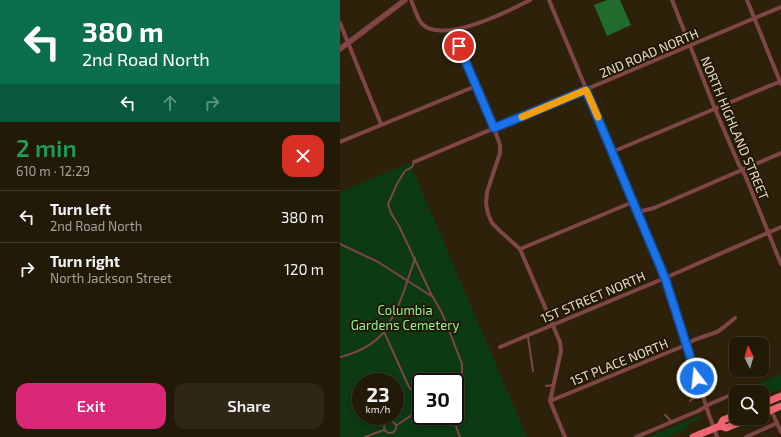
<!DOCTYPE html>
<html lang="en">
<head>
<meta charset="utf-8">
<style>
  :root { --surface:#221a07; --page:#2e2715; --text:#f1f3f6; --muted:#a2a19b; --line:#3f3828; --accent:#db2777 }
  body { margin:0; font-family:"Exo 2",sans-serif; background:var(--page); color:var(--text); height:100vh; display:flex; flex-direction:column; font-size:15px; white-space:nowrap }
  * { box-sizing:border-box; margin:0 }
  p { font-size:13px; color:var(--muted) }
  .icon { flex:none; width:22px; height:22px; fill:none; stroke:currentColor; stroke-width:2; stroke-linecap:round; stroke-linejoin:round }
  .map { position:relative; flex:1; overflow:hidden }
  .sheet { display:flex; flex-direction:column; background:var(--surface); width:340px }
  .sheet>* { flex:none }
  .top-card { background:#0b6e4f; color:#fff; overflow:hidden }
  .needle { width:26px; rotate:355deg }
  .fabs { position:absolute; left:389px; top:337px; display:grid; gap:8px }
  .fabs a { display:grid; place-items:center; width:40px; height:40px; border-radius:8px; background:var(--surface); box-shadow:0 2px 6px #0003,0 0 0 1px var(--line); font-size:20px }
  .speed { position:absolute; left:12px; top:373px; display:flex; gap:8px; font-size:20px; font-weight:700; text-align:center }
  .speed>* { display:grid; place-content:center; width:52px; height:52px; border-radius:50%; background:var(--surface); box-shadow:0 2px 6px #0003,0 0 0 1px var(--line); line-height:1 }
  .speed small { font-size:10px; font-weight:400 }
  .speed .limit { border:2px solid #111; border-radius:6px; background:#fff; color:#111 }
  .pin { position:absolute; display:grid; place-items:center; width:34px; height:34px; color:#fff; margin:-17px; border:2px solid #fff; border-radius:50%; box-shadow:0 1px 4px #0007 }
  .me { position:absolute; width:44px; margin:-22px; rotate:344deg; stroke-linejoin:round; filter:drop-shadow(0 0 3px #0008) }
  .turn { display:flex; align-items:center; gap:14px; height:84px; padding:0 16px; font-size:18px }
  .turn .icon { width:52px; height:52px; stroke-width:2.5 }
  .turn b { display:block; font-size:28px; line-height:34px }
  .lanes { display:flex; align-items:center; height:38px; padding:0 16px; background:#0003; justify-content:center; gap:20px; direction:ltr }
  .lanes .off { opacity:.35 }
  .round { display:grid; place-items:center; flex:none; width:42px; height:42px; border-radius:12px; background:var(--page) }
  .summary { display:flex; align-items:center; justify-content:space-between; height:68px; padding:0 16px }
  h1 { font-size:24px; font-weight:600; line-height:30px; color:#1e9e55 }
  .button { display:flex; gap:8px; margin-top:auto; padding:8px 16px }
  .button a { flex:1; height:46px; border-radius:12px; background:var(--accent); color:#fff; font-size:16px; font-weight:600; line-height:46px; text-align:center }
  .button a+a { background:var(--page); color:var(--text) }
  ul { padding:0; list-style:none }
  li { display:flex; align-items:center; gap:12px; height:52px; padding:0 16px; border-top:1px solid var(--line) }
  li div { flex:1 }
  li b { display:block; font-size:15px }
  li em { font-style:normal }
  main { display:flex; flex:1; min-height:0 }
  .map>svg:first-child { display:block }
</style>
</head>
<body>
<main>
<section class="sheet">
<div class="top-card">
<div class="turn"><svg class="icon" aria-label="left" viewBox="0 0 24 24"><path d="M17 20v-9H6M10 6l-5 5 5 5"/></svg><div><b>380 m</b>2nd Road North</div></div>
<div class="lanes"><svg class="icon" aria-label="left" viewBox="0 0 24 24"><path d="M17 20v-9H6M10 6l-5 5 5 5"/></svg><svg class="icon off" aria-label="ahead" viewBox="0 0 24 24"><path d="M12 20V5M6 11l6-6 6 6"/></svg><svg class="icon off" aria-label="right" viewBox="0 0 24 24"><path d="M7 20v-9h11M14 6l5 5-5 5"/></svg></div>
</div>
<div class="summary"><div><h1>2 min</h1><p>610 m · 12:29</p></div><a class="round" style="background:#d93025;color:#fff"><svg class="icon" aria-label="close" viewBox="0 0 24 24"><path d="M6 6l12 12M18 6L6 18"/></svg></a></div>
<ul>
<li><svg class="icon" aria-label="left" viewBox="0 0 24 24"><path d="M17 20v-9H6M10 6l-5 5 5 5"/></svg><div><b>Turn left</b><p>2nd Road North</p></div><em>380 m</em></li>
<li><svg class="icon" aria-label="right" viewBox="0 0 24 24"><path d="M7 20v-9h11M14 6l5 5-5 5"/></svg><div><b>Turn right</b><p>North Jackson Street</p></div><em>120 m</em></li>
</ul>
<div class="button"><a>Exit</a><a>Share</a></div>
</section>
<div class="map">
<svg width="441" height="437" viewBox="0 0 441 437">
  <rect width="100%" height="100%" fill="#2d2209"/>
  <g fill="#0b3a13" fill-rule="evenodd">
    <path d="M 70,163 L 187,437 L 0,437 L 0,192 ZM 21,382 L 55,382 L 55,416 L 21,416 ZM 81,382 L 115,382 L 115,416 L 81,416 Z"/>
    <path d="M 441,374 L 441,389 L 422,395 L 420,383 Z"/>
    <path d="M 361,415 L 359,419 L 347,425 L 348,428 L 327,437 L 308,437 Z"/>
  </g>
  <path fill="#216b2c" d="M 267,0 L 280,0 L 291,25 L 267,36 L 254,5 Z"/>
  <g fill="none" stroke-linecap="round" stroke-linejoin="round">
    <g stroke="#804547" stroke-width="2">
      <path d="M 74,163 L 72,167 L 65,171 L 58,182 L 48,204 L 51,213 L 59,226 L 92,296"/>
      <path d="M 0,244 L 38,262 L 93,297 L 103,315 L 122,364 L 122,379 L 115,391"/>
      <path d="M 44,332 L 57,309 L 64,291 L 75,258"/>
      <path d="M 188,337 L 193,371"/>
      <path d="M 0,357 C 17,353 32,346 44,332 L 69,387 L 75,395 L 81,397"/>
      <path d="M 206,386 L 213,385"/>
      <path d="M 350,401 L 361,391"/>
      <path d="M 325,415 L 332,422"/>
      <path d="M 112,416 L 120,437"/>
      <circle cx="50" cy="427" r="6"/>
      <path d="M 57,425 L 81,409"/>
      <path d="M 25,437 L 44,430"/>
    </g>
    <g stroke="#804547" stroke-width="4">
      <path d="M 71,0 C 75,9 78,24 88,28 C 113,39 167,12 190,0"/>
      <path d="M 209,0 L 325,278 L 349,351 L 368,412 L 377,437"/>
      <path d="M 332,0 L 375,109 L 399,165 L 405,175 L 441,264"/>
      <path d="M 407,0 L 441,84"/>
      <path d="M 0,23 L 41,124"/>
      <path d="M 113,30 L 154,128 L 160,145 L 160,153 L 147,192 L 146,203 L 148,214 L 152,223 L 161,232 L 180,249 L 220,342 L 221,351 L 210,401 L 225,437"/>
      <path d="M 0,142 L 136,86"/>
      <path d="M 272,152 L 441,81"/>
      <path d="M 74,162 L 441,7"/>
      <path d="M 298,212 L 314,208 L 441,153"/>
      <path d="M 180,249 L 293,202"/>
      <path d="M 160,347 L 325,278 L 441,227"/>
      <path d="M 399,392 L 417,386"/>
      <path d="M 210,401 L 341,347 L 354,340 L 377,332 L 384,327 L 395,318"/>
      <path d="M 431,410 L 441,432"/>
      <path d="M 296,437 L 358,411 L 372,403 L 396,393"/>
      <path d="M 406,437 L 437,423"/>
    </g>
    <path stroke="#804547" stroke-width="5.5" d="M 0,49 L 65,0"/>
    <g stroke="#ed6570" stroke-width="7">
      <path d="M 422,404 L 441,396"/>
      <path d="M 422,414 L 441,406"/>
      <path d="M 380,426 L 383,420 L 396,415"/>
      <path d="M 353,437 L 380,426 L 386,428 L 411,418"/>
    </g>
  </g>
  <g fill="none" stroke-linecap="round" stroke-linejoin="round">
    <g stroke="#114b97" stroke-width="10">
      <path id="route" d="M 119,46 L 154,128 L 246,90 L 325,278 L 357,378"/>
    </g>
    <use href="#route" stroke="#1a73e8" stroke-width="7"/>
    <path stroke="#f59e0b" stroke-width="7" d="M 182,117 L 246,90 L 258,117"/>
  </g>
  <g text-anchor="middle" dominant-baseline="central" stroke-width="4" stroke-linejoin="round" paint-order="stroke">
    <g font-size="13" fill="#e3dccd" stroke="#231902">
      <text transform="translate(309 53) rotate(-23)">2ND ROAD NORTH</text>
      <text transform="translate(395 128) rotate(67)">NORTH HIGHLAND STREET</text>
      <text transform="translate(253 297) rotate(-23)">1ST STREET NORTH</text>
      <text transform="translate(279 362) rotate(-22)">1ST PLACE NORTH</text>
    </g>
    <g font-size="13" fill="#91f198" stroke="#231902">
      <text x="65" y="310">Columbia<tspan x="65" dy="15">Gardens Cemetery</tspan></text>
    </g>
  </g>
</svg>
<div class="fabs">
<a><svg class="needle" viewBox="-14 -14 28 28"><path d="M0-13l5 13h-10z" fill="#e53935"/><path d="M0 13l5-13h-10z" fill="#a2a19b"/></svg></a>
<a><svg class="icon" aria-label="search" viewBox="0 0 24 24"><circle cx="10" cy="10" r="6"/><path d="M15 15l6 6"/></svg></a>
</div>
<div class="speed"><div>23<small>km/h</small></div><div class="limit">30</div></div>
<div class="pin" style="left:119px;top:46px;background:#d93025"><svg class="icon" aria-label="arrive" viewBox="0 0 24 24"><path d="M6 21V4h12l-3 4 3 4H6"/></svg></div>
<svg class="me" style="left:357px;top:378px" viewBox="-20 -20 40 40"><circle r="17" fill="#1a73e8" stroke="#fff" stroke-width="3"/><path d="M0-11L8 9 0 5-8 9z" fill="#fff"/></svg>
</div>
</main>
</body>
</html>
